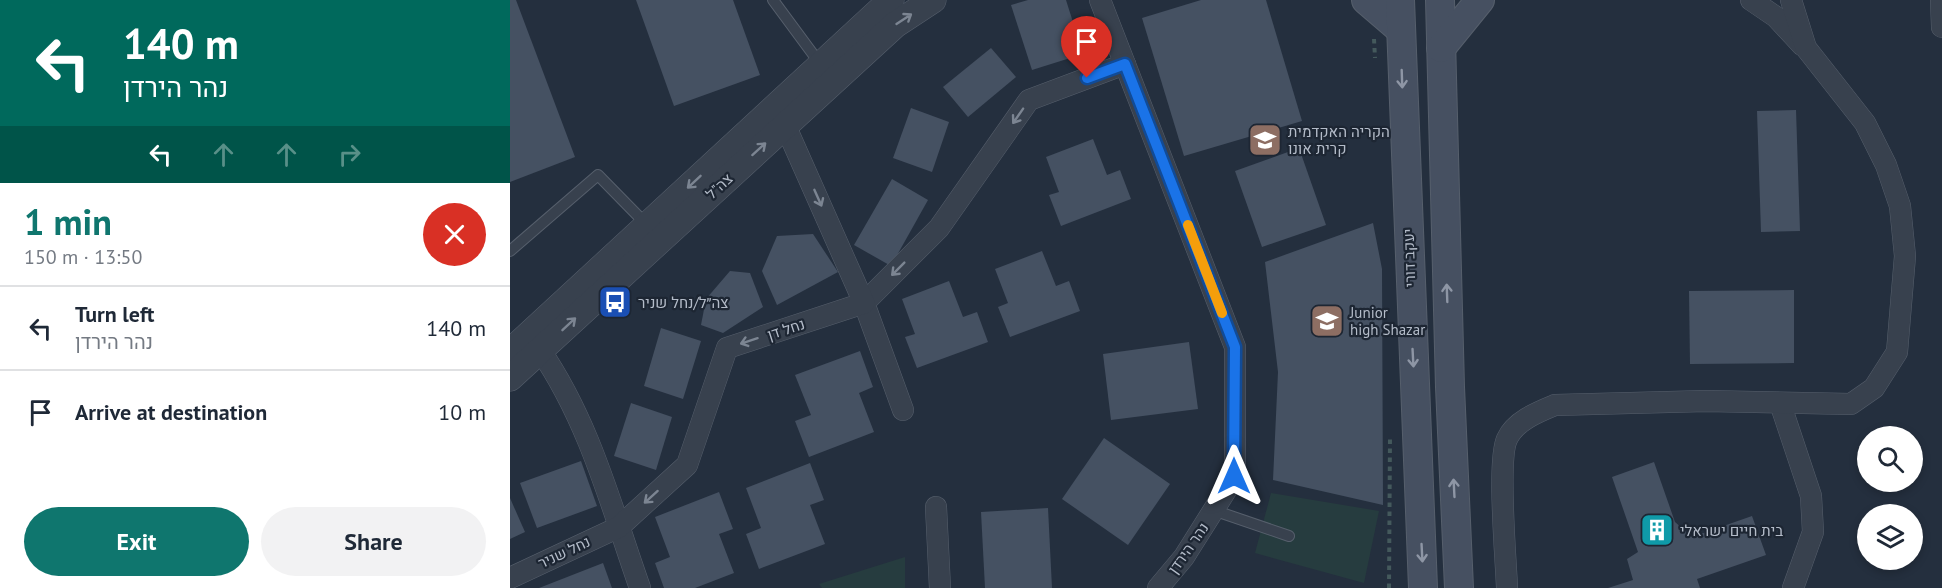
<!DOCTYPE html>
<html lang="en">
<head>
<meta charset="utf-8">
<style>
  :root { --surface:#fff; --page:#f2f2f3; --text:#1f2937; --muted:#747a83; --line:#e0e1e3; --accent:#0f766e }
  body { margin:0; font-family:"PT Sans",Heebo,sans-serif; background:var(--page); color:var(--text); height:100vh; display:flex; flex-direction:column; font-size:22px; white-space:nowrap }
  * { box-sizing:border-box; margin:0 }
  p { font-size:20px; color:var(--muted) }
  .icon { flex:none; width:33px; height:33px; fill:none; stroke:currentColor; stroke-width:2; stroke-linecap:round; stroke-linejoin:round }
  .map { position:relative; flex:1; overflow:hidden }
  .drawer { display:flex; flex-direction:column; background:var(--surface); width:510px }
  .drawer>* { flex:none }
  .hud { background:#00695c; color:#fff; overflow:hidden }
  .buttons { position:absolute; left:1347px; top:426px; display:grid; gap:12px }
  .buttons a { display:grid; place-items:center; width:66px; height:66px; border-radius:50%; background:var(--surface); box-shadow:0 3px 9px #0003; font-size:30px }
  .pin { position:absolute; display:grid; place-items:center; width:51px; height:51px; color:#fff; margin:-62px -26px; border-radius:50% 50% 50% 0; rotate:-45deg; box-shadow:0 0 6px #0007 }
  .pin .icon { rotate:45deg }
  .me { position:absolute; width:66px; margin:-33px; rotate:0deg; stroke-linejoin:round; filter:drop-shadow(0 0 4px #0008) }
  .turn { display:flex; align-items:center; gap:21px; height:126px; padding:0 24px; font-size:27px }
  .turn .icon { width:78px; height:78px; stroke-width:2.5 }
  .turn b { display:block; font-size:42px; line-height:51px }
  .lanes { display:flex; align-items:center; height:57px; padding:0 24px; background:#0003; justify-content:center; gap:30px; direction:ltr }
  .lanes .off { opacity:.35 }
  .round { display:grid; place-items:center; flex:none; width:63px; height:63px; border-radius:32px; background:var(--page) }
  .head { display:flex; align-items:center; justify-content:space-between; height:102px; padding:0 24px }
  h1 { font-size:36px; font-weight:800; line-height:45px; color:var(--accent) }
  .action { display:flex; gap:12px; margin-top:auto; padding:12px 24px }
  .action a { flex:1; height:69px; border-radius:36px; background:var(--accent); color:#fff; font-size:24px; font-weight:800; line-height:69px; text-align:center }
  .action a+a { background:var(--page); color:var(--text) }
  ul { padding:0; list-style:none }
  li { display:flex; align-items:center; gap:18px; height:84px; padding:0 24px; border-top:2px solid var(--line) }
  li div { flex:1 }
  li b { display:block; font-size:22px }
  li em { font-style:normal }
  main { display:flex; flex:1; min-height:0 }
  .map>svg:first-child { display:block }
</style>
</head>
<body>
<main>
<section class="drawer">
<div class="hud">
<div class="turn"><svg class="icon" aria-label="left" viewBox="0 0 24 24"><path d="M17 20v-9H6M10 6l-5 5 5 5"/></svg><div><b>140 m</b>נהר הירדן</div></div>
<div class="lanes"><svg class="icon" aria-label="left" viewBox="0 0 24 24"><path d="M17 20v-9H6M10 6l-5 5 5 5"/></svg><svg class="icon off" aria-label="ahead" viewBox="0 0 24 24"><path d="M12 20V5M6 11l6-6 6 6"/></svg><svg class="icon off" aria-label="ahead" viewBox="0 0 24 24"><path d="M12 20V5M6 11l6-6 6 6"/></svg><svg class="icon off" aria-label="right" viewBox="0 0 24 24"><path d="M7 20v-9h11M14 6l5 5-5 5"/></svg></div>
</div>
<div class="head"><div><h1>1 min</h1><p>150 m · 13:50</p></div><a class="round" style="background:#d93025;color:#fff"><svg class="icon" aria-label="close" viewBox="0 0 24 24"><path d="M6 6l12 12M18 6L6 18"/></svg></a></div>
<ul>
<li><svg class="icon" aria-label="left" viewBox="0 0 24 24"><path d="M17 20v-9H6M10 6l-5 5 5 5"/></svg><div><b>Turn left</b><p>נהר הירדן</p></div><em>140 m</em></li>
<li><svg class="icon" aria-label="arrive" viewBox="0 0 24 24"><path d="M6 21V4h12l-3 4 3 4H6"/></svg><div><b>Arrive at destination</b></div><em>10 m</em></li>
</ul>
<div class="action"><a>Exit</a><a>Share</a></div>
</section>
<div class="map">
<svg width="1432" height="588" viewBox="0 0 1432 588">
  <rect width="100%" height="100%" fill="#242f3e"/>
  <g fill="#263c3f">
    <path d="M 761,493 L 869,511 L 854,583 L 745,553 Z"/>
    <path d="M 395,557 L 395,588 L 312,588 L 309,584 Z"/>
  </g>
  <g fill="#455162">
    <path d="M 0,0 L 6,0 L 65,157 L 0,182 Z"/>
    <path d="M 126,0 L 223,0 L 250,75 L 164,106 Z"/>
    <path d="M 518,0 L 556,0 L 573,54 L 522,70 L 501,5 Z"/>
    <path d="M 691,0 L 756,0 L 792,121 L 674,156 L 632,18 Z"/>
    <path d="M 481,48 L 506,77 L 458,117 L 433,87 Z"/>
    <path d="M 401,108 L 439,122 L 422,172 L 383,158 Z"/>
    <path d="M 1286,110 L 1290,231 L 1251,232 L 1247,111 Z"/>
    <path d="M 583,139 L 597,175 L 610,170 L 621,199 L 551,226 L 539,195 L 549,192 L 536,157 Z"/>
    <path d="M 789,148 L 816,225 L 752,247 L 725,171 Z"/>
    <path d="M 382,179 L 418,200 L 381,266 L 344,245 Z"/>
    <path d="M 863,223 L 872,269 L 873,505 L 763,480 L 768,372 L 755,262 Z"/>
    <path d="M 303,234 L 328,272 L 267,305 L 252,271 L 267,236 Z"/>
    <path d="M 532,251 L 546,286 L 559,281 L 570,311 L 500,337 L 488,307 L 498,303 L 485,269 Z"/>
    <path d="M 220,271 L 240,273 L 253,307 L 213,333 L 191,325 L 196,299 Z"/>
    <path d="M 439,281 L 453,317 L 467,312 L 478,342 L 407,368 L 395,337 L 405,334 L 392,299 Z"/>
    <path d="M 1284,290 L 1284,363 L 1180,364 L 1179,291 Z"/>
    <path d="M 151,328 L 191,341 L 173,399 L 134,386 Z"/>
    <path d="M 679,342 L 688,409 L 601,420 L 593,354 Z"/>
    <path d="M 350,351 L 363,387 L 349,393 L 364,432 L 299,457 L 285,421 L 301,415 L 285,375 Z"/>
    <path d="M 121,403 L 162,417 L 146,470 L 104,456 Z"/>
    <path d="M 594,438 L 660,484 L 618,545 L 552,499 Z"/>
    <path d="M 71,461 L 87,506 L 27,528 L 10,483 Z"/>
    <path d="M 1144,462 L 1165,522 L 1182,537 L 1242,516 L 1256,555 L 1187,579 L 1190,588 L 1098,588 L 1123,580 L 1117,559 L 1128,552 L 1102,477 Z"/>
    <path d="M 300,463 L 314,500 L 300,505 L 315,544 L 249,569 L 236,534 L 251,528 L 236,488 Z"/>
    <path d="M 209,492 L 223,529 L 209,534 L 224,573 L 185,588 L 154,588 L 145,563 L 160,557 L 145,517 Z"/>
    <path d="M 0,498 L 15,532 L 0,539 Z"/>
    <path d="M 538,508 L 542,588 L 475,588 L 471,512 Z"/>
    <path d="M 93,563 L 102,588 L 29,588 Z"/>
  </g>
  <g fill="none" stroke-linecap="round" stroke-linejoin="round">
    <g stroke="#565f6c" stroke-width="12">
      <g id="service">
        <path d="M 263,0 L 311,65"/>
        <path d="M 0,251 L 88,175 L 137,225"/>
        <path d="M 703,510 L 779,536"/>
      </g>
    </g>
    <g stroke="#565f6c" stroke-width="22">
      <g id="minor">
        <path d="M 590,0 L 725,347 L 725,476 L 674,557 L 648,588"/>
        <path d="M 1241,0 L 1266,17 L 1292,45"/>
        <path d="M 1431,0 L 1432,27"/>
        <path d="M 30,350 C 80,423 101,506 130,588"/>
        <path d="M 1270,403 L 1301,496 L 1303,532 L 1283,588"/>
        <path d="M 393,410 L 354,303 L 429,228 L 519,100 L 615,64"/>
        <path d="M 426,507 L 430,588"/>
        <path d="M 0,578 L 109,527 L 177,465 L 217,348 L 354,303 L 275,125"/>
        <path d="M 997,588 C 996,559 987,461 997,439 C 1005,421 1028,412 1045,405 L 1196,401 L 1341,404 L 1364,388 L 1387,352 L 1395,256 L 1390,206 L 1376,165 L 1355,123 L 1296,48 L 1281,0"/>
      </g>
    </g>
    <g stroke="#565f6c" stroke-width="27">
      <g id="tertiary">
        <path d="M 0,352 L 381,0"/>
        <path d="M 0,378 L 385,25 L 423,0"/>
      </g>
    </g>
    <g stroke="#565f6c" stroke-width="30">
      <g id="secondary">
        <path d="M 856,0 L 891,30"/>
        <path d="M 890,0 L 913,588"/>
        <path d="M 930,0 L 940,387 L 949,588"/>
        <path d="M 931,48 L 970,0"/>
      </g>
    </g>
    <g stroke="#44595c" stroke-width="4" stroke-dasharray="4.5 4.5" stroke-linecap="butt">
      <path d="M 864,39 L 865,58"/>
      <path d="M 879,588 L 880,437"/>
    </g>
    <use href="#service" stroke="#38414e" stroke-width="10"/>
    <use href="#minor" stroke="#38414e" stroke-width="21"/>
    <use href="#tertiary" stroke="#38414e" stroke-width="26"/>
    <use href="#secondary" stroke="#465061" stroke-width="28"/>
  </g>
  <defs><path id="oneway-shaft" d="M-6 0H5M1.5-3L5.5 0L1.5 3" fill="none" stroke-width="1.6" stroke-linecap="round" stroke-linejoin="round" transform="scale(1.5)"/></defs>
  <g stroke="#7c8592">
    <use href="#oneway-shaft" transform="translate(394 19) rotate(-33)"/>
    <use href="#oneway-shaft" transform="translate(508 116) rotate(125)"/>
    <use href="#oneway-shaft" transform="translate(249 149) rotate(-42)"/>
    <use href="#oneway-shaft" transform="translate(184 182) rotate(137)"/>
    <use href="#oneway-shaft" transform="translate(308 198) rotate(66)"/>
    <use href="#oneway-shaft" transform="translate(388 269) rotate(135)"/>
    <use href="#oneway-shaft" transform="translate(59 324) rotate(-43)"/>
    <use href="#oneway-shaft" transform="translate(239 341) rotate(162)"/>
    <use href="#oneway-shaft" transform="translate(141 497) rotate(138)"/>
  </g>
  <g stroke="#8e96a5">
    <use href="#oneway-shaft" transform="translate(892 79) rotate(88)"/>
    <use href="#oneway-shaft" transform="translate(937 293) rotate(-92)"/>
    <use href="#oneway-shaft" transform="translate(903 358) rotate(87)"/>
    <use href="#oneway-shaft" transform="translate(944 488) rotate(-93)"/>
    <use href="#oneway-shaft" transform="translate(912 553) rotate(87)"/>
  </g>
  <g fill="none" stroke-linecap="round" stroke-linejoin="round">
    <g stroke="#114b97" stroke-width="15">
      <path id="route" d="M 577,78 L 615,64 L 725,347 L 724,476"/>
    </g>
    <use href="#route" stroke="#1a73e8" stroke-width="10"/>
    <path stroke="#f59e0b" stroke-width="10" d="M 678,225 L 712,313"/>
  </g>
  <defs>
    <g id="university-square" transform="scale(1.725)"><rect x="-9" y="-9" width="18" height="18" rx="4" fill="#8d6e63" stroke="#1d2633"/><path d="M0-5L7-2L0 1L-7-2ZM-4 1L0 2.5L4 1V4Q0 6-4 4Z" fill="#fff"/></g>
    <g id="bus-square" transform="scale(1.725)"><rect x="-9" y="-9" width="18" height="18" rx="4" fill="#1a4fb4" stroke="#1d2633"/><path d="M-5-6H5V4H4V6H2V4H-2V6H-4V4H-5ZM-3.5-4V0h7V-4ZM-3.5 1.2v1.5H-2V1.2ZM2 1.2v1.5H3.5V1.2Z" fill="#fff"/></g>
    <g id="school-square" transform="scale(1.725)"><rect x="-9" y="-9" width="18" height="18" rx="4" fill="#8d6e63" stroke="#1d2633"/><path d="M0-5L7-2L0 1L-7-2ZM-4 1L0 2.5L4 1V4Q0 6-4 4Z" fill="#fff"/></g>
    <g id="building-square" transform="scale(1.725)"><rect x="-9" y="-9" width="18" height="18" rx="4" fill="#0f9aa8" stroke="#1d2633"/><path d="M-4-6H4V6H1V3H-1V6H-4ZM-2.5-4.3h1.7v1.8h-1.7ZM.8-4.3h1.7v1.8H.8ZM-2.5-1h1.7V.8h-1.7ZM.8-1h1.7V.8H.8Z" fill="#fff"/></g>
  </defs>
  <g fill-rule="evenodd">
    <use href="#university-square" x="755" y="140"/>
    <use href="#bus-square" x="105" y="302"/>
    <use href="#school-square" x="817" y="321"/>
    <use href="#building-square" x="1147" y="530"/>
  </g>
  <g text-anchor="middle" dominant-baseline="central" stroke-width="4.5" stroke-linejoin="round" paint-order="stroke">
    <g font-size="15" fill="#b4bcc9" stroke="#1d2633" text-anchor="start">
      <text x="778" y="131">הקריה האקדמית<tspan x="778" dy="17">קרית אונו</tspan></text>
      <text x="128" y="302">צה״ל/נחל שניר</text>
      <text x="840" y="312">Junior<tspan x="840" dy="17">high Shazar</tspan></text>
      <text x="1170" y="530">בית חיים ישראלי</text>
    </g>
    <g font-size="15" fill="#b4bcc9" stroke="#1d2633">
      <text transform="translate(209 186) rotate(-43)">צה"ל</text>
      <text transform="translate(899 258) rotate(-92)">יעקב דורי</text>
      <text transform="translate(276 329) rotate(-18)">נחל דן</text>
      <text transform="translate(678 548) rotate(-55)">נהר הירדן</text>
      <text transform="translate(54 552) rotate(-25)">נחל שניר</text>
    </g>
  </g>
</svg>
<div class="buttons">
<a><svg class="icon" aria-label="search" viewBox="0 0 24 24"><circle cx="10" cy="10" r="6"/><path d="M15 15l6 6"/></svg></a>
<a><svg class="icon" aria-label="layers" viewBox="0 0 24 24"><path d="M12 4l9 5-9 5-9-5zM3 14l9 5 9-5"/></svg></a>
</div>
<div class="pin" style="left:577px;top:78px;background:#d93025"><svg class="icon" aria-label="arrive" viewBox="0 0 24 24"><path d="M6 21V4h12l-3 4 3 4H6"/></svg></div>
<svg class="me" style="left:724px;top:476px" viewBox="-20 -20 40 40"><path d="M0-17L14 15 0 8-14 15z" fill="#1a73e8" stroke="#fff" stroke-width="4"/></svg>
</div>
</main>
</body>
</html>
